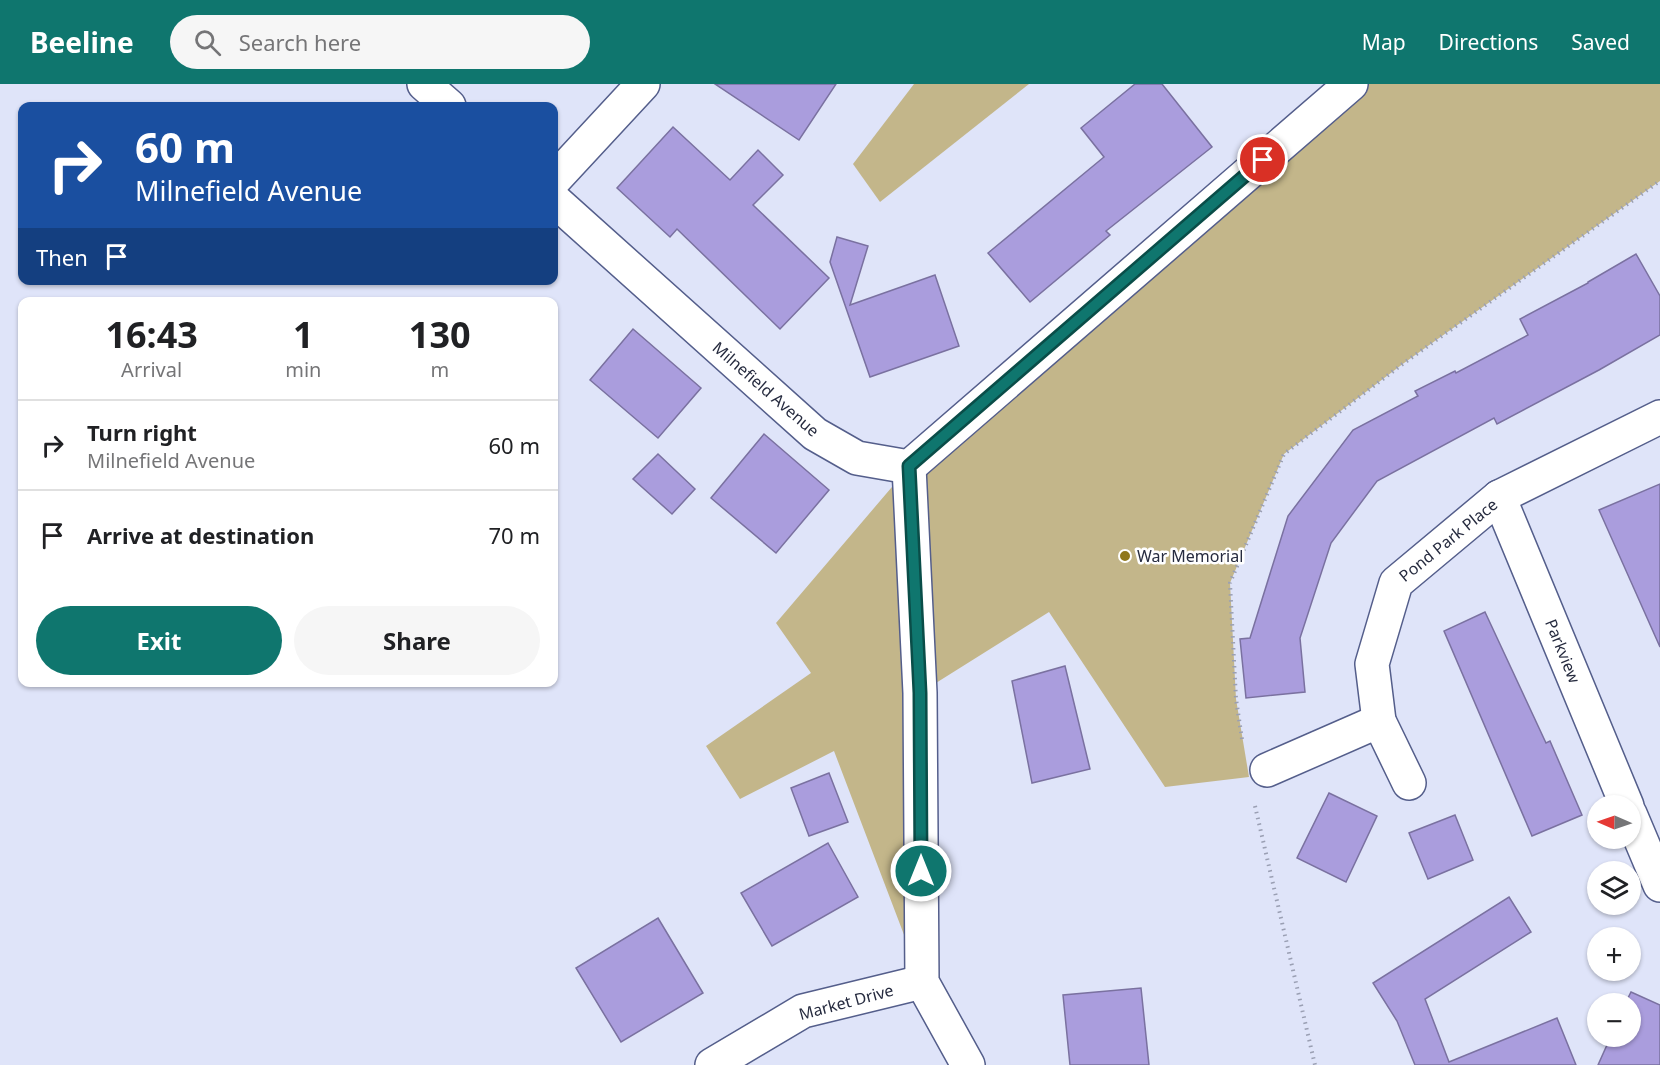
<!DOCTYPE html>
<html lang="en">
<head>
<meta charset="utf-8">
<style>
  :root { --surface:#fff; --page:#f6f6f6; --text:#202124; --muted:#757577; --line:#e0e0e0; --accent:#0f766e }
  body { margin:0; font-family:"Noto Sans",sans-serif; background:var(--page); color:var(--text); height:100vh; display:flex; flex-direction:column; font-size:22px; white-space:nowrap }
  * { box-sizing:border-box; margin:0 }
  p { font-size:20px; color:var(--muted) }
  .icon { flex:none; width:33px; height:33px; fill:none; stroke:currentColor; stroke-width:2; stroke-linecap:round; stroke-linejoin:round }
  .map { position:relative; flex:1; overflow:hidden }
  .panel { position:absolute; left:18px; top:213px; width:540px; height:390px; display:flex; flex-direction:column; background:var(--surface); border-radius:12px; box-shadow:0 2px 4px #0004 }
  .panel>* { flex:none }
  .top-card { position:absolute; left:18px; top:18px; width:540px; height:183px; border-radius:12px; box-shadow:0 2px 4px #0004; background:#1a4fa0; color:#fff; overflow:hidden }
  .needle { width:39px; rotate:272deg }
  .fabs { position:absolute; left:1587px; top:711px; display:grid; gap:12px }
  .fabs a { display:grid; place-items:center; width:54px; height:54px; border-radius:50%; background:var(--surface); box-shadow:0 2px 4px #0004; font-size:30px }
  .pin { position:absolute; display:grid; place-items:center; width:51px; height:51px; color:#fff; margin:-26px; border:3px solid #fff; border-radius:50%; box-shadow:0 2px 6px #0007 }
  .me { position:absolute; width:66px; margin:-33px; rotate:0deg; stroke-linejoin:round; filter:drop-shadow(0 0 4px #0008) }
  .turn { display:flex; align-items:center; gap:21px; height:126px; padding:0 18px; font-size:27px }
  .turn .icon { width:78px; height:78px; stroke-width:2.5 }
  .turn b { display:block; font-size:42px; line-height:51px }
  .then { display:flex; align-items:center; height:57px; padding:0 18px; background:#0003; gap:12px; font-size:22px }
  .eta { display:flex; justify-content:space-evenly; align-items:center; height:102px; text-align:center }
  .eta b { font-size:36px; font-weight:700; line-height:42px }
  .cta { display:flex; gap:12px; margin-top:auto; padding:12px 18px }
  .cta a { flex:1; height:69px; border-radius:36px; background:var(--accent); color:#fff; font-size:24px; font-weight:700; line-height:69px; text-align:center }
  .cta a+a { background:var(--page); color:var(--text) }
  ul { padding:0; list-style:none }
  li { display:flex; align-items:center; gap:18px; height:90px; padding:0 18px; border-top:2px solid var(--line) }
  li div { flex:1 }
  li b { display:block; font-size:22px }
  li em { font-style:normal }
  header { display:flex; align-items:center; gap:36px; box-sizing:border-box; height:84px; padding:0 30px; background:var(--accent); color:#fff }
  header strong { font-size:28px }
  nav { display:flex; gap:33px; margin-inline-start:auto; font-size:21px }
  .search { width:420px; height:54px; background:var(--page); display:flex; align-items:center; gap:15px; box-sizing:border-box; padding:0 21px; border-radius:33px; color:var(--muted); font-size:22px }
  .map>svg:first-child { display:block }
</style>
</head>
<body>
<header>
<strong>Beeline</strong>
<div class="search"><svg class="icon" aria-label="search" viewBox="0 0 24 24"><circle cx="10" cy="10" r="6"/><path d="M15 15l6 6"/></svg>Search here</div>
<nav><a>Map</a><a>Directions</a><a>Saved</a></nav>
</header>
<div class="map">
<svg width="1660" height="981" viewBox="0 0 1660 981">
  <rect width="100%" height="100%" fill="#dfe4f9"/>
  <g fill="#c3b68a">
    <path d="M 914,0 L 1029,0 L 880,118 L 853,80 Z"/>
    <path d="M 1351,0 L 1660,0 L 1660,97 L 1404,279 L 1284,370 L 1230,499 L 1236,615 L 1249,693 L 1165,703 L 1049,528 L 920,609 L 922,898 L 834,667 L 740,715 L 706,662 L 811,589 L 776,539 L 909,383 Z"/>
  </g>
  <g fill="#aa9ddd" stroke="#7a71a0" stroke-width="1.5">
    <path d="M 715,0 L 836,0 L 799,56 Z"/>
    <path d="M 1135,0 L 1162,0 L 1212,63 L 1106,147 L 1110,151 L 1030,218 L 988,169 L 1104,73 L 1081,44 Z"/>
    <path d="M 673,43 L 730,96 L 758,66 L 783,91 L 753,121 L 829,194 L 780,245 L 677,145 L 670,153 L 617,104 Z"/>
    <path d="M 837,153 L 868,162 L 850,221 L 935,191 L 959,262 L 870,293 L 830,178 Z"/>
    <path d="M 1636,170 L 1660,212 L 1660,251 L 1599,286 L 1497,340 L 1494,334 L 1377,397 L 1331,459 L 1300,554 L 1305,608 L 1246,614 L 1240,555 L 1250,554 L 1288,432 L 1353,346 L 1418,312 L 1415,307 L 1455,287 L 1456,289 L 1528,251 L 1520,235 L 1588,199 L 1588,198 Z"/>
    <path d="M 633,245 L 701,304 L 658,354 L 590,296 Z"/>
    <path d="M 764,350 L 829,406 L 776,469 L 711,414 Z"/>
    <path d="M 658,370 L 695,405 L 672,430 L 633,395 Z"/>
    <path d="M 1660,400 L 1660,563 L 1599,426 Z"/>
    <path d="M 1485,528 L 1546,659 L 1550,657 L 1582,731 L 1532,752 L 1444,547 Z"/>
    <path d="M 1065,582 L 1090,685 L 1032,699 L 1012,597 Z"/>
    <path d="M 829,689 L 848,738 L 809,752 L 791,704 Z"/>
    <path d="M 1329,709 L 1377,732 L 1346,798 L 1297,774 Z"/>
    <path d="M 1455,731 L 1473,776 L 1428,795 L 1409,749 Z"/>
    <path d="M 828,759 L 858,813 L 772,862 L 741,809 Z"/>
    <path d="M 1509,813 L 1531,848 L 1425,915 L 1449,978 L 1557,934 L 1576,981 L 1415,981 L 1397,937 L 1373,899 Z"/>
    <path d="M 658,834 L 703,909 L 621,958 L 576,884 Z"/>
    <path d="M 1141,904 L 1149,981 L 1070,981 L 1063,911 Z"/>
    <path d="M 1631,908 L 1660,921 L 1660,981 L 1598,981 L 1611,952 L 1630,952 L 1630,920 L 1625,920 Z"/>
  </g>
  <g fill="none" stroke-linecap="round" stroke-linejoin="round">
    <g stroke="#545e8b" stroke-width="36">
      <g id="street">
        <path d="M 424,0 L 449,22"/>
        <path d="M 554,96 L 643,0"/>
        <path d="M 554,116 L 815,350 L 857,374 L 909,383 L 1351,0"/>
        <path d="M 909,383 L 920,609 L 922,898 L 968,981"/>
        <path d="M 1499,413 L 1627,722"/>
        <path d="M 1267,686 L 1379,637"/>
        <path d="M 1409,699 L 1379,637 L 1372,580 L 1396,499 L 1499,413 L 1660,333"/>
        <path d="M 1630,730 L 1660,801"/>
        <path d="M 712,981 L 803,927 L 922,898"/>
      </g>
    </g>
    <g stroke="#9a9fb3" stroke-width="4" stroke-dasharray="1.5 4.5" stroke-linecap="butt">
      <path d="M 1242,655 L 1236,615 L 1230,499 L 1284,370 L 1404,279 L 1660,97"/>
      <path d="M 1255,722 L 1315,981"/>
    </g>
    <use href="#street" stroke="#fff" stroke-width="33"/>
  </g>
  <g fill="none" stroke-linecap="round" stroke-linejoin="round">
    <g stroke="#0a4d48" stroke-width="15">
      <path id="route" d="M 921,787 L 920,609 L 909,382 L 1263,76"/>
    </g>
    <use href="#route" stroke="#0f766e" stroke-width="10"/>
  </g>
  <circle fill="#8f771c" stroke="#fff" stroke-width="2" cx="1125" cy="472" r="6"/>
  <g text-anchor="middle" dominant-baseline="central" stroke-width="5" stroke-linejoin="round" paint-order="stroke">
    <g font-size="16" fill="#262b3f" stroke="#fff">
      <text transform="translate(766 305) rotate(41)">Milnefield Avenue</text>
      <text transform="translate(1448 456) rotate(-39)">Pond Park Place</text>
      <text transform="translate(1563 567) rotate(68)">Parkview</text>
      <text transform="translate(846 918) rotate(-15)">Market Drive</text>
    </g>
    <g font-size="16" fill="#262b3f" stroke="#fff" text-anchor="start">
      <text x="1137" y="472">War Memorial</text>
    </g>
  </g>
</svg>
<div class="fabs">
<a><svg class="needle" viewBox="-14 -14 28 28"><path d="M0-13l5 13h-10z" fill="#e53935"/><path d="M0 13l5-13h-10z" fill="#757577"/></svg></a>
<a><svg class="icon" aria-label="layers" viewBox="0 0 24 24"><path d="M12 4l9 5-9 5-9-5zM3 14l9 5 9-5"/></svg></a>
<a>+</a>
<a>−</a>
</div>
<div class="pin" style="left:1263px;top:76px;background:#d93025"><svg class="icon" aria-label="arrive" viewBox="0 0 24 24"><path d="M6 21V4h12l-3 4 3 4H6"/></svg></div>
<svg class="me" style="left:921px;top:787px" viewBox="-20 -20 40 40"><circle r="17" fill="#0f766e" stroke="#fff" stroke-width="3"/><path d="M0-11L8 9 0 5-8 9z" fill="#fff"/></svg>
<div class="top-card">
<div class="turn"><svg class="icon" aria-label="right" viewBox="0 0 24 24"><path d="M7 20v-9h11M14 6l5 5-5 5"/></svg><div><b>60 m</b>Milnefield Avenue</div></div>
<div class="then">Then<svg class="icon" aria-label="arrive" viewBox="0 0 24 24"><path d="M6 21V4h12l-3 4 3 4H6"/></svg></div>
</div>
<section class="panel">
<div class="eta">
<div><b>16:43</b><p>Arrival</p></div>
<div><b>1</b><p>min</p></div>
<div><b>130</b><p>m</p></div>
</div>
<ul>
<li><svg class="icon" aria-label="right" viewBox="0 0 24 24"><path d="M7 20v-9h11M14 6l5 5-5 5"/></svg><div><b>Turn right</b><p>Milnefield Avenue</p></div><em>60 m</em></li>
<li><svg class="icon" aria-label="arrive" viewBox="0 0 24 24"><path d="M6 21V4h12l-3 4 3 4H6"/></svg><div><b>Arrive at destination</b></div><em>70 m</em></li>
</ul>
<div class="cta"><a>Exit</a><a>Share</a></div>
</section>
</div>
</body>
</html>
